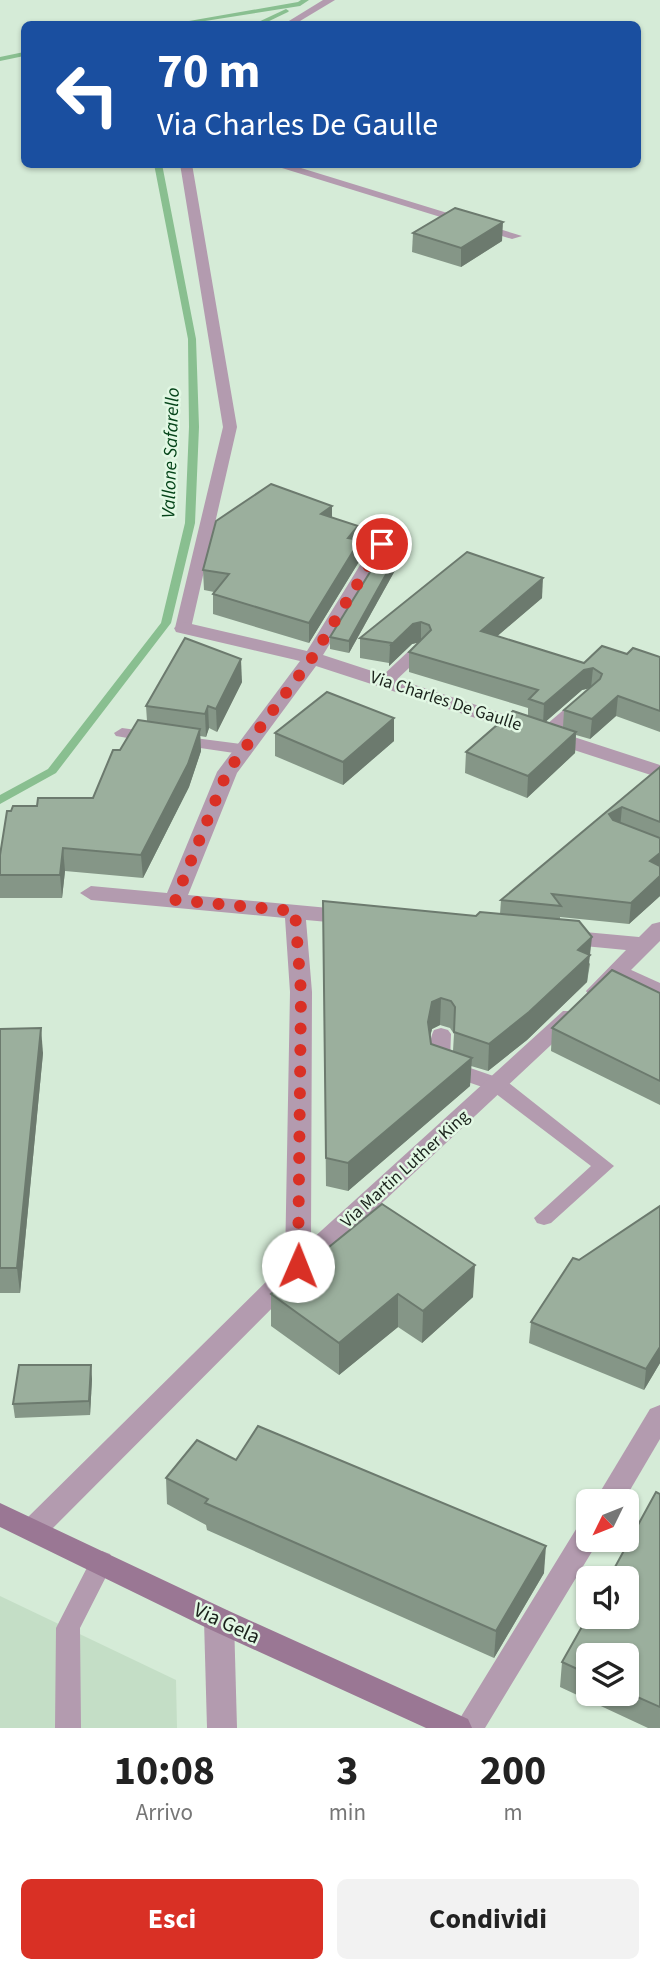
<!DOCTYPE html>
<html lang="it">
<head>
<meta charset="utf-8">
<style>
  :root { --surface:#fff; --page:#f2f2f2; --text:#222; --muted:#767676; --accent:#d93025 }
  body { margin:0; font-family:"Source Sans 3",sans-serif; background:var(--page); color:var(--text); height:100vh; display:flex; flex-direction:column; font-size:26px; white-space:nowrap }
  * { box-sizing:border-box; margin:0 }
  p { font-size:23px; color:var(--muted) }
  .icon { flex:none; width:38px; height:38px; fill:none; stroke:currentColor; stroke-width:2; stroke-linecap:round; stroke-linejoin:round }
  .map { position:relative; height:1728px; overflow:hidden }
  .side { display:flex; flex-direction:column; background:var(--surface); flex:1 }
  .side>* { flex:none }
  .banner { position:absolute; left:21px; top:21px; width:620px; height:147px; border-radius:10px; box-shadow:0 2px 5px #0004; background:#1a4fa0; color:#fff; overflow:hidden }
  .needle { width:46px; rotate:227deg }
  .controls { position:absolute; left:576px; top:1489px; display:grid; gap:14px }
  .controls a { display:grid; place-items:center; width:63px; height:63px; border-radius:10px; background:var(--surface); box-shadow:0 2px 5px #0004; font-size:35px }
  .pin { position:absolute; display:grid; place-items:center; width:60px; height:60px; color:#fff; margin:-30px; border:4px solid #fff; border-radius:50%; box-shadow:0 2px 7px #0007 }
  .me { position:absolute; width:77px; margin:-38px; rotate:1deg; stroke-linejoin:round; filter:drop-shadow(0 0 5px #0008) }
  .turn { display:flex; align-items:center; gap:24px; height:147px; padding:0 21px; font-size:32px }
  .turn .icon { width:91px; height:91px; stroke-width:2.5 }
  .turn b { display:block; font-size:49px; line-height:60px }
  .eta { display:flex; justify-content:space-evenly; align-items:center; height:119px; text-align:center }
  .eta b { font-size:42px; font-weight:700; line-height:49px }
  .action { display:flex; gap:14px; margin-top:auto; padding:14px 21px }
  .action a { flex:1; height:80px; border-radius:10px; background:var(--accent); color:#fff; font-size:28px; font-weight:700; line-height:80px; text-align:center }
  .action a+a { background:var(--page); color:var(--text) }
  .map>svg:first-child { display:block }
</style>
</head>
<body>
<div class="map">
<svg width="660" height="1728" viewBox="0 0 660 1728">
  <rect width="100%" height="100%" fill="#d5ebd7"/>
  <path fill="#c4dec6" d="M 0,1596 L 176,1680 L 177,1728 L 0,1728 Z"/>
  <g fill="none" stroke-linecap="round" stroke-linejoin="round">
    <g fill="#89bf90" fill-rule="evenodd">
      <path d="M 301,0 L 309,0 L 300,6 L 186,24 L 172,24 L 298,2 Z"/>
      <path d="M 286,9 L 289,11 L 288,12 L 263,24 L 254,24 Z"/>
      <path d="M 24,52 L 24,56 L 0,61 L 0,57 Z"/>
      <path d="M 154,164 L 162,164 L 196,339 L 199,427 L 195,523 L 171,623 L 56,773 L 0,804 L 0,795 L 48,769 L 161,623 L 185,523 L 189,427 L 188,339 Z"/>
    </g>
    <g fill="#b39baf" fill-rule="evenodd">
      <path d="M 323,0 L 335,0 L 295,24 L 284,24 Z"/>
      <path d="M 180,164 L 192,164 L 237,427 L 191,628 L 183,633 L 175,628 L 223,427 Z"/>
      <path d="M 269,164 L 288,164 L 522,236 L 512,239 Z"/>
      <path d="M 420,644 L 426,646 L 428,649 L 426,652 L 392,684 L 380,684 L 378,681 L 380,678 L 414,646 Z"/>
      <path d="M 580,699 L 588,704 L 586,707 L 552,736 L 540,736 L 538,733 L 540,730 L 574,701 Z"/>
      <path d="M 122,728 L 151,732 L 159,737 L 151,742 L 116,736 L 114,733 Z"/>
      <path d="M 179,736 L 241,744 L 249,749 L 241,754 L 173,744 L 171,741 Z"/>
      <path d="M 618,964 L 660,983 L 660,996 L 611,974 L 609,970 Z"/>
      <path d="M 441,1028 L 448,1030 L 451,1034 L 450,1061 L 505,1080 L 614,1166 L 551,1223 L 544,1225 L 537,1223 L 534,1218 L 591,1166 L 491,1090 L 433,1070 C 428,1060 429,1039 434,1030 Z"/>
      <path d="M 102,1551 L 110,1554 L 114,1561 L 80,1628 L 81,1728 L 55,1728 L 56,1628 L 94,1554 Z"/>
    </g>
    <g fill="#b39baf" fill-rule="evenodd">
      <path d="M 382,539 L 391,544 L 323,655 L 660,765 L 660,778 L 316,666 L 237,773 L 188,895 L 350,910 L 361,917 L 350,924 L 306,920 L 312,992 L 311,1240 L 563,1011 L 579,1011 L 582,1016 L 307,1273 L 44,1537 L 34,1541 L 24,1537 L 20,1529 L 24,1521 L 285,1263 L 290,992 L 285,918 L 91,900 L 80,893 L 91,886 L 167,893 L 217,772 L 300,661 L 176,632 L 174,628 L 183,622 L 307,651 L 373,544 Z"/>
      <path d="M 660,922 L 660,941 L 605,996 L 589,996 L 586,991 L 626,950 L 563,944 L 552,937 L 563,930 L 639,937 L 652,924 Z"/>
      <path d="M 660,1405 L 660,1439 L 623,1502 L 594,1502 L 650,1409 Z"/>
      <path d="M 588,1522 L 588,1540 L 599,1540 L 485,1728 L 454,1728 L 578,1526 Z"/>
      <path d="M 219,1608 L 229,1611 L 234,1620 L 237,1728 L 207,1728 L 204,1620 L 209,1611 Z"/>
    </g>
    <path fill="#9a7794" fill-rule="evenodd" d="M 0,1503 L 229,1611 L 468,1719 L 472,1728 L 426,1728 L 209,1629 L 0,1527 Z"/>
  </g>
  <g fill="#859687" fill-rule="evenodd">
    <path d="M 413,233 L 502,241 L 461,267 L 412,252 Z"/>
    <path d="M 332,517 L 358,540 L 360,540 L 360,560 L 309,643 L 213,614 L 213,594 L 214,592 L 204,590 L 203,570 Z"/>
    <path d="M 467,552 L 542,598 L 497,636 L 584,663 L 627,654 L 660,657 L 660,732 L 616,716 L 590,739 L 576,735 L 575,753 L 527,798 L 465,773 L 466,752 L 528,716 L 528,708 L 409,672 L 409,652 L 419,642 L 412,644 L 389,666 L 389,663 L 360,658 L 360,638 ZM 589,688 L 564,710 L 563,727 L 545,722 L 582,690 Z"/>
    <path d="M 398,565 L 349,653 L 330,649 L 330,637 Z"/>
    <path d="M 242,682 L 217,732 L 209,728 L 206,737 L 200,736 L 201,751 L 189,787 L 143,878 L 65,871 L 62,898 L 0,898 L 0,855 L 37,806 L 93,798 L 120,750 L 147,721 L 146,706 Z"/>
    <path d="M 394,718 L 394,741 L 343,785 L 275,756 L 275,733 Z"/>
    <path d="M 660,767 L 660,896 L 629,924 L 560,917 L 560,919 L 590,964 L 587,982 L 527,1040 L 488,1071 L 471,1066 L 470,1086 L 348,1191 L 326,1186 L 323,901 L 476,916 L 500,914 L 501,900 ZM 440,1025 L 450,1028 L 454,1034 L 453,1051 L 431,1044 L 430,1036 L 432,1029 Z"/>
    <path d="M 660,993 L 660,1105 L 551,1051 L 552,1028 Z"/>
    <path d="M 0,1029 L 43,1053 L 20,1293 L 0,1293 Z"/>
    <path d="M 382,1204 L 473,1297 L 422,1343 L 398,1327 L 339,1375 L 271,1326 L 271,1294 Z"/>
    <path d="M 579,1260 L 660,1363 L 644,1390 L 529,1343 L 531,1322 Z"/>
    <path d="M 92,1379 L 90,1415 L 15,1418 L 13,1404 Z"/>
    <path d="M 236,1460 L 544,1573 L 494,1658 L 207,1530 L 206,1525 L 167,1504 L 166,1478 Z"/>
    <path d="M 660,1494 L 660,1728 L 648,1728 L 560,1687 L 562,1662 ZM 588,1656 L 626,1656 L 626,1694 L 588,1694 Z"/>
  </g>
  <g fill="#6c7a6e">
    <path d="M 503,222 L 502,241 L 461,267 L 461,248 Z"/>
    <path d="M 332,506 L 332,526 L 321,514 Z"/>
    <path d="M 358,526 L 358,544 L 360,540 L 360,560 L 309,643 L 309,623 L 348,538 Z"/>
    <path d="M 398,553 L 398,565 L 349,653 L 349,641 Z"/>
    <path d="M 543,578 L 542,598 L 480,651 L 481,631 Z"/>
    <path d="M 421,622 L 421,642 L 412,644 L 389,666 L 390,646 L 413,624 Z"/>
    <path d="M 241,659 L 242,682 L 217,732 L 216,709 Z"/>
    <path d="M 593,668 L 591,688 L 582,690 L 543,724 L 544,704 L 584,670 Z"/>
    <path d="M 618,696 L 616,716 L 590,739 L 592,719 Z"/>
    <path d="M 208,706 L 209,728 L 206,737 L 205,714 Z"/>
    <path d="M 394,718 L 394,741 L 343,785 L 343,762 Z"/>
    <path d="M 200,729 L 201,751 L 189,787 L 143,878 L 141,855 Z"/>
    <path d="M 576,732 L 575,753 L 527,798 L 528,776 Z"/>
    <path d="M 622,807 L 620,828 L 607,834 L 609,814 Z"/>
    <path d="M 63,848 L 65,871 L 62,898 L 60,875 Z"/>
    <path d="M 660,853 L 660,872 L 650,861 Z"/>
    <path d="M 660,876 L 660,896 L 629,924 L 631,903 Z"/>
    <path d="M 592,937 L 587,982 L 527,1040 L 488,1071 L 489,1044 L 578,950 Z"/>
    <path d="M 441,998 L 440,1025 L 432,1029 L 427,1050 L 428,1022 L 432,1002 Z"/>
    <path d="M 41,1028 L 43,1053 L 20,1293 L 17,1268 Z"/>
    <path d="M 472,1058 L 470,1086 L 348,1191 L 348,1163 Z"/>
    <path d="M 475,1265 L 473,1297 L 422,1343 L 423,1311 Z"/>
    <path d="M 398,1294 L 398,1327 L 339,1375 L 339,1343 Z"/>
    <path d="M 660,1347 L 660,1363 L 644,1390 L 646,1369 Z"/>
    <path d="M 91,1365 L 92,1379 L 90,1415 L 89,1401 Z"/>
    <path d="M 546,1546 L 544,1573 L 494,1658 L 496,1631 Z"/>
  </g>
  <g fill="#9baf9d" stroke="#6c7a6e" stroke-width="2">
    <path d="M 455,208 L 503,222 L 461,248 L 413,233 Z"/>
    <path d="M 271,484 L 332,506 L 321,514 L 358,526 L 348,538 L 360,540 L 309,623 L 213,594 L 229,574 L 203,570 L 216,521 Z"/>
    <path d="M 383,551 L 398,553 L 349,641 L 330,637 Z"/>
    <path d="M 467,552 L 543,578 L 481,631 L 584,663 L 602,646 L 627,654 L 633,648 L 660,657 L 660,711 L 618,696 L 592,719 L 564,710 L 600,679 L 602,674 L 593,668 L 584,670 L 544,704 L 529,699 L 538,690 L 409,652 L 431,630 L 429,625 L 421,622 L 413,624 L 390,646 L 392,643 L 360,638 Z"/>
    <path d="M 185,638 L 241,659 L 216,709 L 208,706 L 205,714 L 146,706 Z"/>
    <path d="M 327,692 L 394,718 L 343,762 L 275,733 Z"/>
    <path d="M 513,711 L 576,732 L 528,776 L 466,752 Z"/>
    <path d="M 138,720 L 200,729 L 188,764 L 141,855 L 63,848 L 60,875 L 0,875 L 0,855 L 7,811 L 11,811 L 13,806 L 37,806 L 38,798 L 93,798 L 113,750 L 120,750 Z"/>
    <path d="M 660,767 L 660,822 L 622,807 L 609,814 L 613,820 L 660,838 L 660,853 L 650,861 L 660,866 L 660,876 L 631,903 L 552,894 L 561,906 L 501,900 Z"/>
    <path d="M 323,901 L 476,916 L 480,912 L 579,921 L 592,937 L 578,950 L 590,955 L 529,1012 L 489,1044 L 454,1032 L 455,1007 L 451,1001 L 441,998 L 432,1002 L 428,1022 L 431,1044 L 472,1058 L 348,1163 L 326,1158 Z"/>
    <path d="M 612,970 L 660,993 L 660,1081 L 552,1028 Z"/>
    <path d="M 41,1028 L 17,1268 L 0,1268 L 0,1029 Z"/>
    <path d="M 382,1204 L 475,1265 L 423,1311 L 398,1294 L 339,1343 L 271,1294 Z"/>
    <path d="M 660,1206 L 660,1347 L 646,1369 L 531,1322 L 573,1258 L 579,1260 Z"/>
    <path d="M 19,1365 L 91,1365 L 89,1401 L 13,1404 Z"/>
    <path d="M 258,1426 L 546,1546 L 496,1631 L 205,1503 L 208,1499 L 166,1478 L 197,1440 L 236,1460 Z"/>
    <path d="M 656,1492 L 660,1494 L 660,1707 L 626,1692 L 626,1656 L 588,1656 L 588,1674 L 562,1662 L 588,1616 L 588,1617 L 626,1617 L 626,1578 L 609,1578 Z"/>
  </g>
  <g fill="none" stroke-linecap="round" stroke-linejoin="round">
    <path stroke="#d93025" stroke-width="12" stroke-dasharray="0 21.6" d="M 298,1266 L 301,992 L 295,911 L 175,900 L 227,772 L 312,658 L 382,544"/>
  </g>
  <g text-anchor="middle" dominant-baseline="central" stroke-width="5" stroke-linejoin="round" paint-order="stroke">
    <g font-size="18" fill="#1b231c" stroke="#e2f8e4">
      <text transform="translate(446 701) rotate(18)">Via Charles De Gaulle</text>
      <text transform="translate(405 1169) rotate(-42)">Via Martin Luther King</text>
    </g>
    <g font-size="19" font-style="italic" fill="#054419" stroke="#e2f8e4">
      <text transform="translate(171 453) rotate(-88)">Vallone Safarello</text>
    </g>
    <g font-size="21" fill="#1b231c" stroke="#e2f8e4">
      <text transform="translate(227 1623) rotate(25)">Via Gela</text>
    </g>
  </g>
</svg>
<div class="controls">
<a><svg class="needle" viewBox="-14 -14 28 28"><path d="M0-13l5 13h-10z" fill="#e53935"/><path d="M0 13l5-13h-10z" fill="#767676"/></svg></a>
<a><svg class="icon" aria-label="sound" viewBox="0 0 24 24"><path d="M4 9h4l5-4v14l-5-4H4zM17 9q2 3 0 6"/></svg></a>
<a><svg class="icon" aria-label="layers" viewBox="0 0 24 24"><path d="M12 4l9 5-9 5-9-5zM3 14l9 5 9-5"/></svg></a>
</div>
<div class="pin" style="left:382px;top:544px;background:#d93025"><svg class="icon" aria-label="arrive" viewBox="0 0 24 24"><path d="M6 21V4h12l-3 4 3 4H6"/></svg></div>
<svg class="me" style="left:298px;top:1266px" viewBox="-20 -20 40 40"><circle r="19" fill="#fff"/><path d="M0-13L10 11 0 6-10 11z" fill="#d93025"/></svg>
<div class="banner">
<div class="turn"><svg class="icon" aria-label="left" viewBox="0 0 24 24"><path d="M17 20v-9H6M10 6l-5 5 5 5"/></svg><div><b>70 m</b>Via Charles De Gaulle</div></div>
</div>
</div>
<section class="side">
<div class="eta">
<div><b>10:08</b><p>Arrivo</p></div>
<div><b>3</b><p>min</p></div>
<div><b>200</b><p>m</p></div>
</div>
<div class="action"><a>Esci</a><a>Condividi</a></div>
</section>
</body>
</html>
